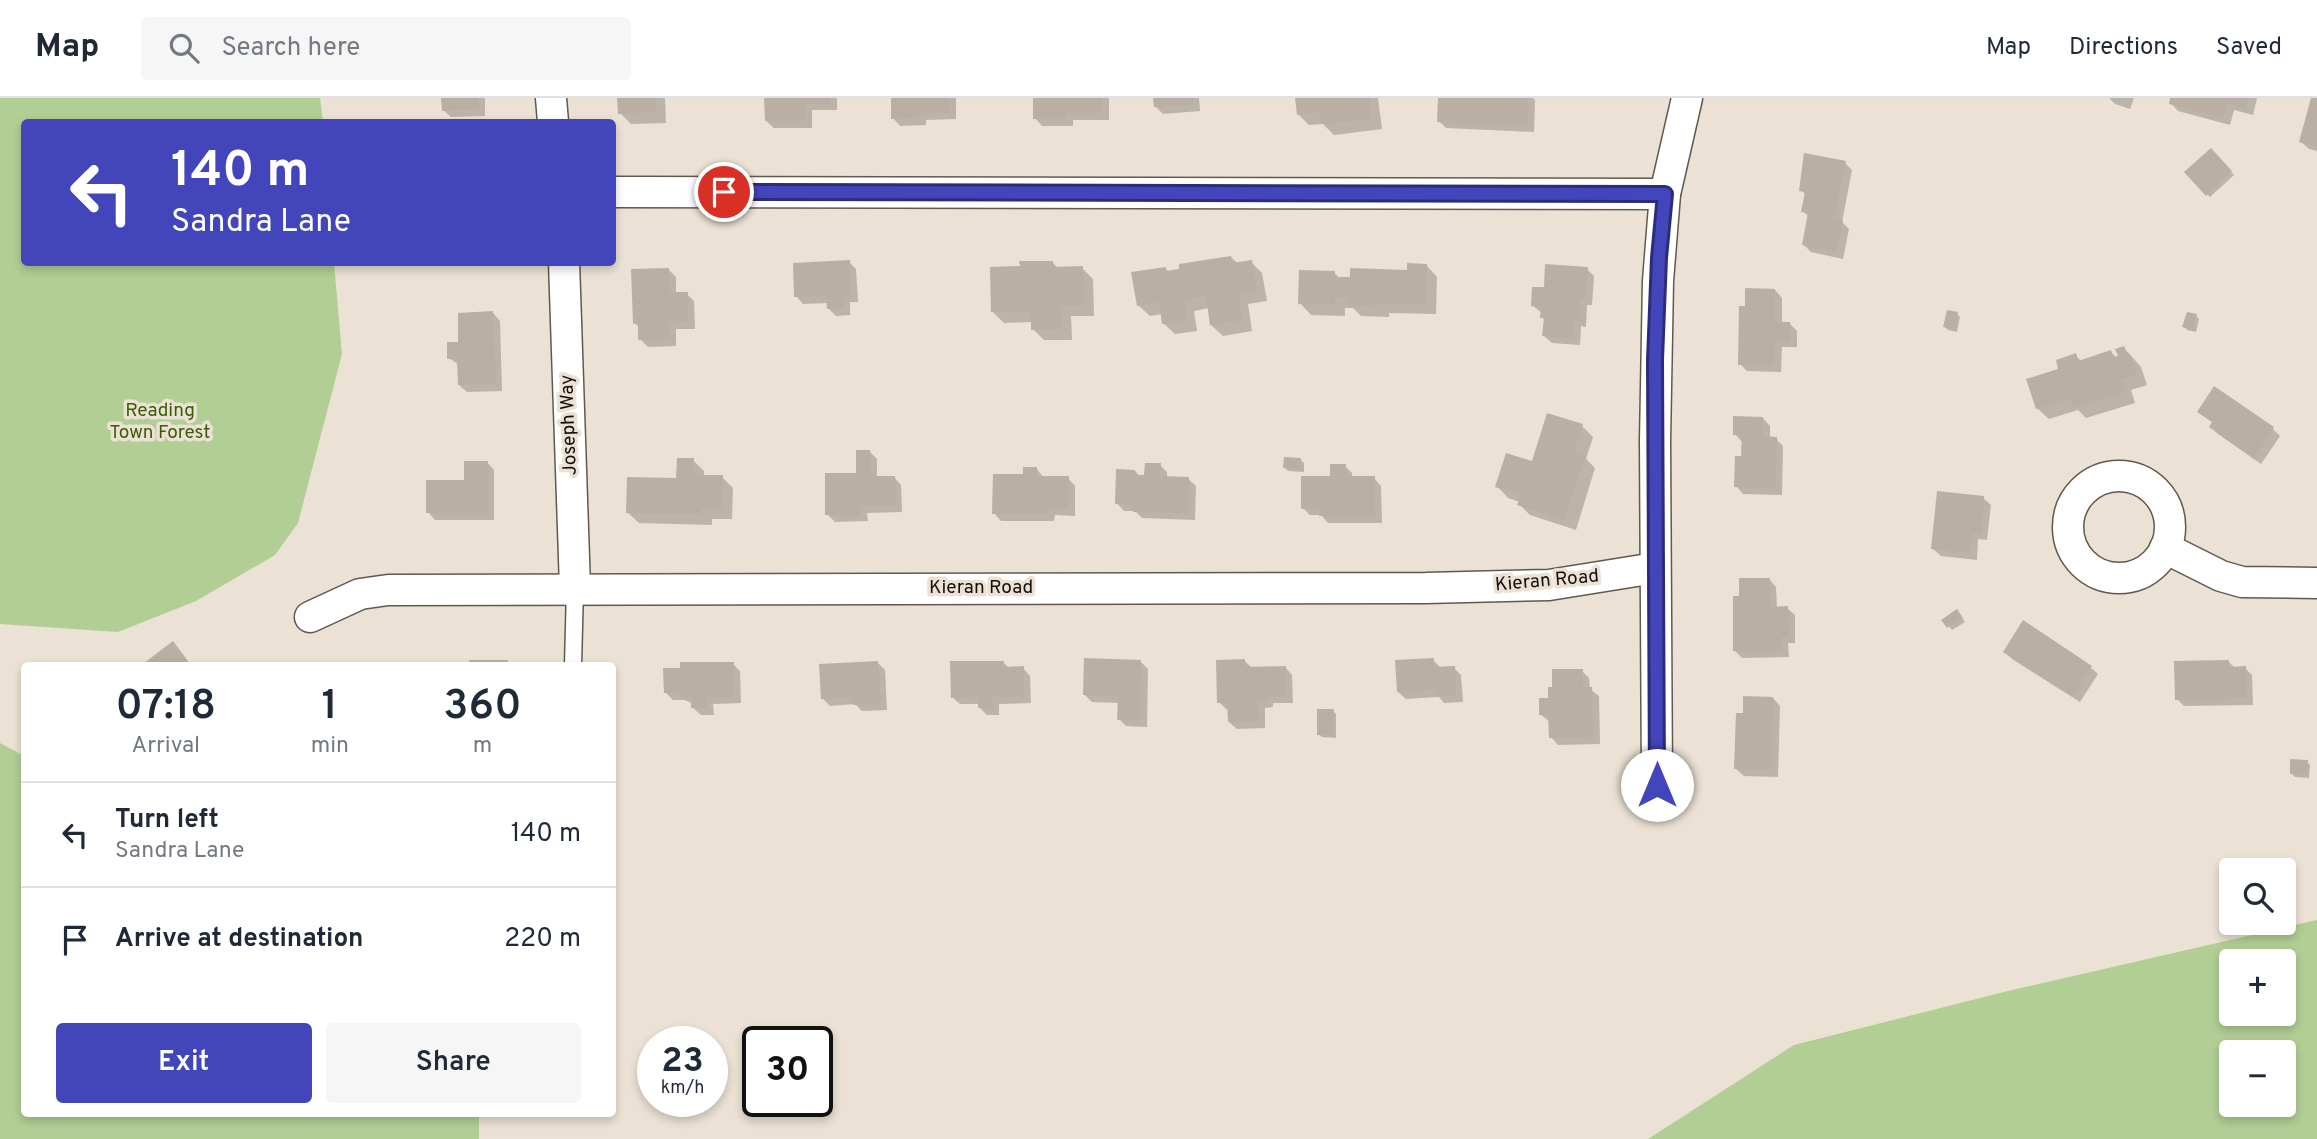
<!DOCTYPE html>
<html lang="en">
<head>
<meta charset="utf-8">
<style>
  :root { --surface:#fff; --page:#f6f6f7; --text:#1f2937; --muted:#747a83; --line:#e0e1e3; --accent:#4345bb }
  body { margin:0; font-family:Overpass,sans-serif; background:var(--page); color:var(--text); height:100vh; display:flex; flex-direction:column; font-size:26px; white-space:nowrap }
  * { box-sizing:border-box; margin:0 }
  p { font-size:23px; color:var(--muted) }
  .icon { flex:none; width:38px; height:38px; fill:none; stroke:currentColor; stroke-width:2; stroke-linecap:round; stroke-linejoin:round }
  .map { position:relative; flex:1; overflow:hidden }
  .drawer { position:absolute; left:21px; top:564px; width:595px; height:455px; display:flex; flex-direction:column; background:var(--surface); border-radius:7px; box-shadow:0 4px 10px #0003 }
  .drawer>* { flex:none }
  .banner { position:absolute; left:21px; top:21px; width:595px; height:147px; border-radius:7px; box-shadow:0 4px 10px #0003; background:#4345bb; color:#fff; overflow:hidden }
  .buttons { position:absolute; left:2219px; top:760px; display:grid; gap:14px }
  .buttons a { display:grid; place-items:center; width:77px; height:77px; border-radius:7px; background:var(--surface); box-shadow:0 4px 10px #0003; font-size:35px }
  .speed { position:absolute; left:637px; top:928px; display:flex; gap:14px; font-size:35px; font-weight:700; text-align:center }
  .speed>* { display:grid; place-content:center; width:91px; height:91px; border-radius:50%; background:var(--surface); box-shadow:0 4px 10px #0003; line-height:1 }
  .speed small { font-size:18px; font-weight:400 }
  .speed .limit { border:4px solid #111; border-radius:10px; background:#fff; color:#111 }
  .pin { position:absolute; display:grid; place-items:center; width:60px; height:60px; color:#fff; margin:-30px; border:4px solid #fff; border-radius:50%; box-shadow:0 2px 7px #0007 }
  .me { position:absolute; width:77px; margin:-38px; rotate:0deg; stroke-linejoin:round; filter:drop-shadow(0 0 5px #0008) }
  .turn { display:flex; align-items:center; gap:24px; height:147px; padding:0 35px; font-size:32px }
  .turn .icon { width:91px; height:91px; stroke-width:2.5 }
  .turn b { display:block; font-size:49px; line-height:60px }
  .eta { display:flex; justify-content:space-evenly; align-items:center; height:119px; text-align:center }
  .eta b { font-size:42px; font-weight:600; line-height:49px }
  .action { display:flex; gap:14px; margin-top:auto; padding:14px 35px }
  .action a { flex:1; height:80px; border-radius:7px; background:var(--accent); color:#fff; font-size:28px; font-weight:600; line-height:80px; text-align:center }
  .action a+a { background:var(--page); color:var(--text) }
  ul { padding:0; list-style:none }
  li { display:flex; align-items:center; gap:21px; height:105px; padding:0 35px; border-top:2px solid var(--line) }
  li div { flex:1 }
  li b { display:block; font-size:26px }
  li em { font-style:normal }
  header { display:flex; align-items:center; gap:42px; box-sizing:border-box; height:98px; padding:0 35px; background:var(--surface); border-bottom:2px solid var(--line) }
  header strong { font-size:33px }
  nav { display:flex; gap:38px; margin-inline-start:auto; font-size:24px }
  .search { width:490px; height:63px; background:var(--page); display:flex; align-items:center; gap:18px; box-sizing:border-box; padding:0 24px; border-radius:7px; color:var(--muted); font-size:26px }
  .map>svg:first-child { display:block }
</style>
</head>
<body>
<header>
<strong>Map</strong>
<div class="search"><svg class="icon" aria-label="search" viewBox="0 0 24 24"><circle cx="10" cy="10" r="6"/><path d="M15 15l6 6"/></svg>Search here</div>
<nav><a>Map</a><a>Directions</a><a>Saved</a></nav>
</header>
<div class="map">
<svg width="2317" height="1041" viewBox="0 0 2317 1041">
  <rect width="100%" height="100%" fill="#ebe1d4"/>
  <g fill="#b1ce94" fill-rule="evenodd">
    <path d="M 0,0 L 320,0 L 323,24 L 24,24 L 24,164 L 334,165 L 342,256 L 298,425 L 275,457 L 196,503 L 118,534 L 0,526 Z"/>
    <path d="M 0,645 L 24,658 L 24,1015 L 479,1015 L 479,1041 L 0,1041 Z"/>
    <path d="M 2317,822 L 2317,1041 L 1648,1041 L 1794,947 L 2012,892 ZM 2231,863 L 2284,863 L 2284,915 L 2231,915 ZM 2231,954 L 2284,954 L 2284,1006 L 2231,1006 Z"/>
  </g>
  <g fill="#0003">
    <path d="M 443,0 L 485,0 L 485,18 L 451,19 L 443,12 Z"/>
    <path d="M 619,0 L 665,0 L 666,25 L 631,26 L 620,15 Z"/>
    <path d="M 766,0 L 837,0 L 837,12 L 812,12 L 812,30 L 774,30 L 766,23 Z"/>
    <path d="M 892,0 L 956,0 L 956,21 L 926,22 L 926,27 L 900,28 L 893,20 Z"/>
    <path d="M 1035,0 L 1109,0 L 1109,22 L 1073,22 L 1073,28 L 1042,28 L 1035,20 Z"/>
    <path d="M 1155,0 L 1199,0 L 1200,13 L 1163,16 L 1155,8 Z"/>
    <path d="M 1296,0 L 1378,0 L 1382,31 L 1334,37 L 1323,26 L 1309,27 L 1298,16 Z"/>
    <path d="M 1440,0 L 1533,0 L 1535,2 L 1534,34 L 1446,30 L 1439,23 Z"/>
    <path d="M 2109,0 L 2134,0 L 2130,11 L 2115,6 Z"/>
    <path d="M 2172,0 L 2257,0 L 2253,17 L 2234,12 L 2230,27 L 2178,13 L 2171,5 Z"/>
    <path d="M 2313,0 L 2317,0 L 2317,53 L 2309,51 L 2301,44 Z"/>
    <path d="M 2211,52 L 2234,77 L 2210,99 L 2187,74 Z"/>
    <path d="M 1845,65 L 1852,72 L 1842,124 L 1849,131 L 1843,161 L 1811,154 L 1804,147 L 1809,119 L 1803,113 L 1806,97 L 1801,92 Z"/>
    <path d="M 1231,159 L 1238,166 L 1251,164 L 1262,175 L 1267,203 L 1248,206 L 1252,233 L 1223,238 L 1211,227 L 1209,210 L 1194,213 L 1197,233 L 1175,236 L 1163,225 L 1162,216 L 1150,218 L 1138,207 L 1165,170 L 1169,174 Z"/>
    <path d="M 849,164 L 856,171 L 858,204 L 850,204 L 850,217 L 836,218 L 829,211 L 828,205 L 803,206 L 796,198 Z"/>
    <path d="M 1052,164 L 1058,170 L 1082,170 L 1093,181 L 1094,218 L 1071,218 L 1072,242 L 1044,242 L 1033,231 L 1033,224 L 1004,225 L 993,214 Z"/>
    <path d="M 1426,167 L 1437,179 L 1436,216 L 1389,215 L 1389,219 L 1361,218 L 1353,210 L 1345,210 L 1345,218 L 1311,217 L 1300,205 L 1334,175 L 1340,180 L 1352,181 L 1408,174 Z"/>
    <path d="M 1587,171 L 1594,178 L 1592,207 L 1587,207 L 1586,229 L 1581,228 L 1580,247 L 1552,245 L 1544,238 L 1545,223 L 1542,219 L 1542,215 L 1533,208 L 1545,191 Z"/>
    <path d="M 669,172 L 676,179 L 676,196 L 687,196 L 694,203 L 695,231 L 676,231 L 676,248 L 648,249 L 640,241 L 640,230 L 635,225 Z"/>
    <path d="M 1775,192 L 1782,200 L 1782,226 L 1790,226 L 1797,233 L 1797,249 L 1782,249 L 1781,274 L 1747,273 L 1740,266 Z"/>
    <path d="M 493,215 L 500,223 L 502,293 L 467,294 L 459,287 L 459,267 L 449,260 Z"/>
    <path d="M 1957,216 L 1960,219 L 1957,234 L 1948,232 L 1945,229 Z"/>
    <path d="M 2196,218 L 2199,221 L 2196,234 L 2187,232 L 2184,228 Z"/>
    <path d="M 2124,250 L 2141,269 L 2147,287 L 2131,292 L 2135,305 L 2086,320 L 2078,312 L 2049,321 L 2037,310 L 2060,272 L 2075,257 L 2081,263 L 2111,254 L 2117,260 L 2120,259 Z"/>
    <path d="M 2199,313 L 2273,331 L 2280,338 L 2261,366 L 2218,336 L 2211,329 L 2214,325 Z"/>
    <path d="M 1763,320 L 1770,328 L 1770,340 L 1776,341 L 1783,348 L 1782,397 L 1743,396 L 1736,388 L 1743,360 L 1742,344 L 1735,336 Z"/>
    <path d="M 1582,328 L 1593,339 L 1586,361 L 1595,370 L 1576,432 L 1530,417 L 1519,406 L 1520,404 L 1508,400 L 1497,388 L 1533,366 Z"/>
    <path d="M 870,354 L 877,361 L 877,380 L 894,379 L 901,387 L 902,414 L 867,415 L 868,423 L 835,424 L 827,416 L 858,376 Z"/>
    <path d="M 693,362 L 704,373 L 704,379 L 722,379 L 733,390 L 732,421 L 712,421 L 712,427 L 639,425 L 627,414 L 678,382 Z"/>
    <path d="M 1301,362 L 1304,365 L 1304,374 L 1288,373 L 1285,370 Z"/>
    <path d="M 487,364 L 494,372 L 494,422 L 435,422 L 428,414 Z"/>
    <path d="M 1160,367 L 1167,374 L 1167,380 L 1188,381 L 1196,388 L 1195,422 L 1142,420 L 1135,413 L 1124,413 L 1117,405 L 1135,373 L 1141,379 L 1146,379 Z"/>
    <path d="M 1345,368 L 1352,375 L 1352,380 L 1374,380 L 1381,388 L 1382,425 L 1328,425 L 1321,417 L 1310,417 L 1303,410 Z"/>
    <path d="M 1036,370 L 1044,380 L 1068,380 L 1075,388 L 1075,418 L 1055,417 L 1054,423 L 1001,423 L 994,415 L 1025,378 Z"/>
    <path d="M 1983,400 L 1991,407 L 1987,442 L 1978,441 L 1977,462 L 1941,458 L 1933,451 Z"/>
    <path d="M 1769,481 L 1776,489 L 1777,510 L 1787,510 L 1795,517 L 1795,545 L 1788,545 L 1789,559 L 1742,560 L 1735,553 L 1741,499 Z"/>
    <path d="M 1960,517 L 1965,524 L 1952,532 L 1944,522 Z"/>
    <path d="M 2005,554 L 2090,569 L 2098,576 L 2080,604 L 2012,561 Z"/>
    <path d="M 1433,562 L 1440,569 L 1454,570 L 1461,577 L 1463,604 L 1444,605 L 1439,599 L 1406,601 L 1398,594 Z"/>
    <path d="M 1245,563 L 1252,570 L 1285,569 L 1292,577 L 1293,605 L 1273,605 L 1273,609 L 1265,610 L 1265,630 L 1237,631 L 1229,624 L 1229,611 L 1226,611 L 1219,604 Z"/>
    <path d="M 877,564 L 885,572 L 887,612 L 862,613 L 855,606 L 830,608 L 823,601 Z"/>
    <path d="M 1003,564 L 1010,571 L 1023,570 L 1030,578 L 1031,605 L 999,606 L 999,617 L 987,617 L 980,610 L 980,606 L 960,606 L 952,599 Z"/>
    <path d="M 1141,564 L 1148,571 L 1147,629 L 1126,628 L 1119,621 L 1120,605 L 1092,604 L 1085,597 Z"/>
    <path d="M 2229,564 L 2235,570 L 2245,570 L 2252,577 L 2253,607 L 2184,608 L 2177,601 Z"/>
    <path d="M 733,566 L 740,573 L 741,605 L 713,606 L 714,617 L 701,617 L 693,610 L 693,606 L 685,602 L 673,602 L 665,594 Z"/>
    <path d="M 1582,573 L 1589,580 L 1590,591 L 1599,598 L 1600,646 L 1558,647 L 1551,639 L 1550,624 L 1541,617 L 1550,602 Z"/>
    <path d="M 1773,600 L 1780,608 L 1778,679 L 1744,678 L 1736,671 L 1744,617 Z"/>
    <path d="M 1333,613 L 1336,616 L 1336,640 L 1322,639 L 1318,636 Z"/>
    <path d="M 2307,664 L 2310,667 L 2309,680 L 2295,679 L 2291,675 Z"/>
  </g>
  <g fill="#b9afa3">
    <path d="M 441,0 L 478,0 L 479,11 L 442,13 Z"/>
    <path d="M 617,0 L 655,0 L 656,14 L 618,16 Z"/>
    <path d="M 764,0 L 830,0 L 830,6 L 805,6 L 806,23 L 765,23 Z"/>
    <path d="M 891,0 L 949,0 L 950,15 L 919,15 L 919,20 L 891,21 Z"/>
    <path d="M 1033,0 L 1102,0 L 1102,15 L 1066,15 L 1066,21 L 1033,21 Z"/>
    <path d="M 1153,0 L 1193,0 L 1193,7 L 1154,9 Z"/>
    <path d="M 1295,0 L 1369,0 L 1371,21 L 1321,26 L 1320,14 L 1297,17 Z"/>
    <path d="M 1438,0 L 1528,0 L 1527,27 L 1437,24 Z"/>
    <path d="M 2170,0 L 2248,0 L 2246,11 L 2227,5 L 2223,20 L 2169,6 Z"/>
    <path d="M 2311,0 L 2317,0 L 2317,49 L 2299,44 Z"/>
    <path d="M 2211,50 L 2232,73 L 2206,98 L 2184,74 Z"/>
    <path d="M 1804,55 L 1846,63 L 1834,120 L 1843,122 L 1836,154 L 1802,147 L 1808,115 L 1801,114 L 1805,94 L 1799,93 Z"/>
    <path d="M 1231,158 L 1232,165 L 1252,162 L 1257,192 L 1238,195 L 1242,222 L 1210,227 L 1206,198 L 1184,202 L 1187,222 L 1162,226 L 1159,204 L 1137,208 L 1131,174 L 1166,169 L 1166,173 L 1179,171 L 1179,166 Z"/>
    <path d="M 850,162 L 851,197 L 843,198 L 844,211 L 827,211 L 826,198 L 794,199 L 793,165 Z"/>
    <path d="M 1019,163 L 1053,163 L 1053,169 L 1083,168 L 1084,207 L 1061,208 L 1061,231 L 1031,232 L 1031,214 L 991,214 L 990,169 L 1020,168 Z"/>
    <path d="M 1407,165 L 1427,166 L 1426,206 L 1378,205 L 1378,209 L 1348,208 L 1348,200 L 1335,199 L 1335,207 L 1298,206 L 1299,172 L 1335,173 L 1335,179 L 1350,179 L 1350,170 L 1407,172 Z"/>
    <path d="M 1545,166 L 1588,169 L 1585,201 L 1580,201 L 1579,223 L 1574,222 L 1573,240 L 1542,238 L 1544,220 L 1540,220 L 1541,209 L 1531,208 L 1532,189 L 1544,189 Z"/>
    <path d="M 669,170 L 670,194 L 688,194 L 688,224 L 669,225 L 670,241 L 638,242 L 638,225 L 633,226 L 631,171 Z"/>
    <path d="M 1745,190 L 1775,191 L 1775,224 L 1790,224 L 1790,243 L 1775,243 L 1774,267 L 1738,267 L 1739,208 L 1745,208 Z"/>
    <path d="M 1947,212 L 1958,214 L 1955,231 L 1943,229 Z"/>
    <path d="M 493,213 L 496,286 L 458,287 L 457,261 L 447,261 L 447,244 L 458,244 L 458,215 Z"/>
    <path d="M 2187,214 L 2197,216 L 2193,232 L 2182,229 Z"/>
    <path d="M 2124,248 L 2127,257 L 2130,256 L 2137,276 L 2121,281 L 2125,294 L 2074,310 L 2070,300 L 2036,311 L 2026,281 L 2058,271 L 2056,262 L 2076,255 L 2078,263 L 2111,252 L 2113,259 L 2118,258 L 2115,251 Z"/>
    <path d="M 2214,288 L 2274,329 L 2253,360 L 2209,329 L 2212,324 L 2197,314 Z"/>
    <path d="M 1547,315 L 1583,326 L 1574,354 L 1585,358 L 1564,422 L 1517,407 L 1521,397 L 1495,389 L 1506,355 L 1532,363 Z"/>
    <path d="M 1733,318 L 1763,319 L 1763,338 L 1777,339 L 1775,390 L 1734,389 L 1735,358 L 1741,358 L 1742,337 L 1733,337 Z"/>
    <path d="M 856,352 L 870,352 L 871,374 L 874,374 L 874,378 L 895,378 L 896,408 L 861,408 L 861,417 L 825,417 L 825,375 L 856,375 Z"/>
    <path d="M 1284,359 L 1301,360 L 1301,371 L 1283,370 Z"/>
    <path d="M 677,360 L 694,360 L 694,377 L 723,377 L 722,410 L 701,410 L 701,416 L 626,415 L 627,379 L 676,380 Z"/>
    <path d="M 464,363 L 488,363 L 488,415 L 426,415 L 426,382 L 464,382 Z"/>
    <path d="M 1145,365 L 1161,365 L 1160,378 L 1189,379 L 1188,415 L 1133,414 L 1133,407 L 1115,406 L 1116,371 L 1135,372 L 1136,377 L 1144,377 Z"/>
    <path d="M 1330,366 L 1346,366 L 1345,378 L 1375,378 L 1375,418 L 1319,418 L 1319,411 L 1301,411 L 1301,378 L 1330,378 Z"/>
    <path d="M 1023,369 L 1037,369 L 1037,378 L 1069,378 L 1068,411 L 1048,411 L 1048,416 L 992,416 L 993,376 L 1023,376 Z"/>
    <path d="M 1937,393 L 1984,398 L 1981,436 L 1972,435 L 1970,455 L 1931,451 Z"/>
    <path d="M 1739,480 L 1770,480 L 1771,509 L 1788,508 L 1789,539 L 1781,539 L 1782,553 L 1733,553 L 1733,498 L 1739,498 Z"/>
    <path d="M 1957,511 L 1963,520 L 1947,530 L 1941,522 Z"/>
    <path d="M 2023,522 L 2092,568 L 2073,598 L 2003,554 Z"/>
    <path d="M 173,543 L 191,567 L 146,567 L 144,565 Z"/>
    <path d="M 1084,560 L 1141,562 L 1140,622 L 1117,622 L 1118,598 L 1083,597 Z"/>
    <path d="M 1434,560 L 1434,569 L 1455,568 L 1456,597 L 1435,598 L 1435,592 L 1397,594 L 1395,562 Z"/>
    <path d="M 1245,561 L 1245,569 L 1286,568 L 1286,598 L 1266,599 L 1266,603 L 1258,603 L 1259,624 L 1228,624 L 1227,605 L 1217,605 L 1216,562 Z"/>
    <rect x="469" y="562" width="39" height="5"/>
    <path d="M 2229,562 L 2229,569 L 2246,568 L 2247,600 L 2175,602 L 2174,563 Z"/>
    <path d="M 878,563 L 881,605 L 853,607 L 852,599 L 821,601 L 819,566 Z"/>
    <path d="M 950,563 L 1004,563 L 1004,569 L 1024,568 L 1024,599 L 992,599 L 993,610 L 978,610 L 978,599 L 951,600 Z"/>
    <path d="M 680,564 L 734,564 L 734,599 L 707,599 L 707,610 L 691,610 L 691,600 L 681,600 L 680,595 L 664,595 L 663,570 L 680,570 Z"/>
    <path d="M 1552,571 L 1583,571 L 1583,589 L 1592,589 L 1593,639 L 1549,640 L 1548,617 L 1539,617 L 1539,600 L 1548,600 L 1548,589 L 1552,589 Z"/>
    <path d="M 1743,598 L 1773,599 L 1772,672 L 1734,671 L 1736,615 L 1743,615 Z"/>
    <path d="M 1317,611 L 1334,611 L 1333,637 L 1317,637 Z"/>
    <path d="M 2290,661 L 2308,662 L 2307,677 L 2290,676 Z"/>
  </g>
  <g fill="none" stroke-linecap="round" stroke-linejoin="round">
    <g stroke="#61594e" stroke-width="19">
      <path id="lane" d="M 573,567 L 575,490"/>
    </g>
    <g stroke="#61594e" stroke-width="33">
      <g id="street">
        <path d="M 551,0 L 553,24"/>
        <path d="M 612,94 L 1665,96"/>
        <path d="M 564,164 L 575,490"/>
        <circle cx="2119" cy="429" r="51"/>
        <path d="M 2165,450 L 2221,478 L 2242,484 L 2317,485"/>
        <path d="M 310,519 L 360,496 L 388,492 L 1426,490 L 1549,487 L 1655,470"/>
        <path d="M 1657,687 L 1655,343 L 1658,183 L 1665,96 L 1687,0"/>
      </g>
    </g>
    <use href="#lane" stroke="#fff" stroke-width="16"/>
    <use href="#street" stroke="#fff" stroke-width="30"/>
  </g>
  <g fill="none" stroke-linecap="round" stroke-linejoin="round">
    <g stroke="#2c2d7a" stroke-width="18">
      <path id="route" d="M 724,94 L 1665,96 L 1659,160 L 1655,262 L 1657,687"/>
    </g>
    <use href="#route" stroke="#4345bb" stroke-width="12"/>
  </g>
  <g text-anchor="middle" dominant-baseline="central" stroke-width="7" stroke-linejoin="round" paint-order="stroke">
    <g font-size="19" fill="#3c5d06" stroke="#ebe1d4">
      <text x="160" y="313">Reading<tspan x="160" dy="22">Town Forest</tspan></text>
    </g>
    <g font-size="19" fill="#13100b" stroke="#ebe1d4">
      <text transform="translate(569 327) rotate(-92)">Joseph Way</text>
      <text transform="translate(1547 483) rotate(-5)">Kieran Road</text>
      <text x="981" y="490">Kieran Road</text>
    </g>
  </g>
</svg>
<div class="buttons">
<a><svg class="icon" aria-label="search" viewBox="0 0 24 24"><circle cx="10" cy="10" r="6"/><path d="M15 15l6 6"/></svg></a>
<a>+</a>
<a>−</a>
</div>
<div class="speed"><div>23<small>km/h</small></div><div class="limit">30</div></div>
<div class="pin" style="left:724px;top:94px;background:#d93025"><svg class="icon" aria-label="arrive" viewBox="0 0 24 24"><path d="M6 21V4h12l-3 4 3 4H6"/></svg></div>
<svg class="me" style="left:1657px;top:687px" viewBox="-20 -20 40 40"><circle r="19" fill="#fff"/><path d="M0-13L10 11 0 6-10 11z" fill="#4345bb"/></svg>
<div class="banner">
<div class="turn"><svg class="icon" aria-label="left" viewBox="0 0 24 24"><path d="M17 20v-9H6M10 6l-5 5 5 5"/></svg><div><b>140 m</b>Sandra Lane</div></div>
</div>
<section class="drawer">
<div class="eta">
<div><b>07:18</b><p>Arrival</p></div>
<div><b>1</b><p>min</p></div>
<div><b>360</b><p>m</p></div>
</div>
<ul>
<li><svg class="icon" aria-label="left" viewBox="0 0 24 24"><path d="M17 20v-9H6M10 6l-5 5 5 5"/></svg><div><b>Turn left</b><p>Sandra Lane</p></div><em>140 m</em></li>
<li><svg class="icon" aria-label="arrive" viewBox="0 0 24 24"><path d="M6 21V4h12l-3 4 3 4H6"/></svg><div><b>Arrive at destination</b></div><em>220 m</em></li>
</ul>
<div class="action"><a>Exit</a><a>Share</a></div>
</section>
</div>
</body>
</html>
